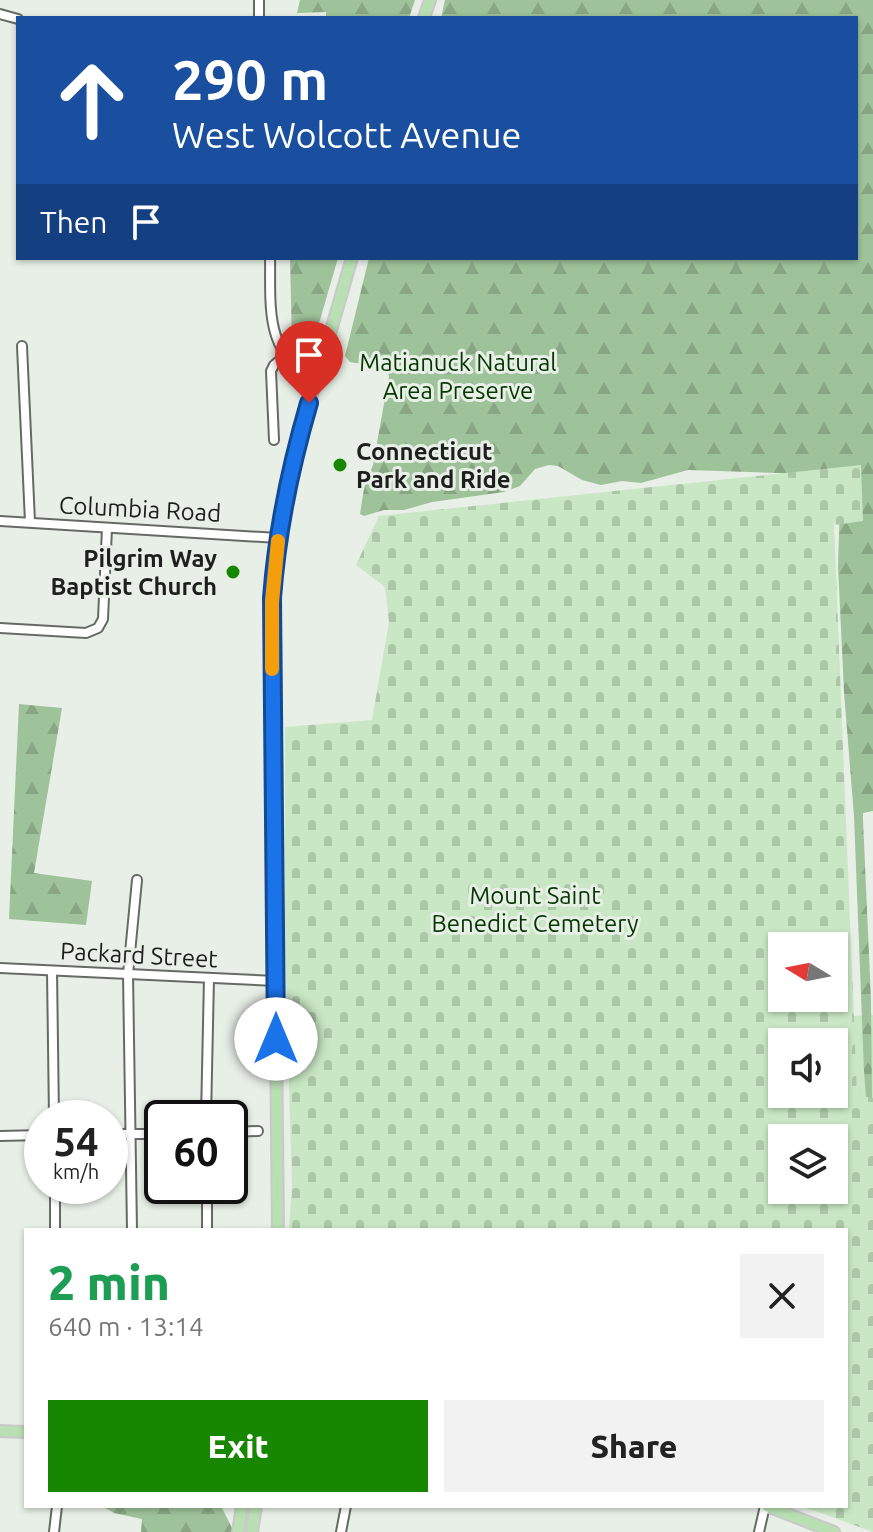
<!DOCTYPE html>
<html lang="en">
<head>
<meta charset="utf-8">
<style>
  :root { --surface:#fff; --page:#f2f2f2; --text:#222; --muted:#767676; --accent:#178701 }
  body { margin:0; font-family:Ubuntu,sans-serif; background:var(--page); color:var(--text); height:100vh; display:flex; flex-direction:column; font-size:30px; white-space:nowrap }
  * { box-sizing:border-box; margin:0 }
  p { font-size:26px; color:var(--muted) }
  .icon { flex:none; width:44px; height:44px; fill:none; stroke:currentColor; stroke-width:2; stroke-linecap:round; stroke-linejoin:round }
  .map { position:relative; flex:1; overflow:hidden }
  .sheet { position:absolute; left:24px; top:1228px; width:824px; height:280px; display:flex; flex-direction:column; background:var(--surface); border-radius:0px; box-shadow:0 2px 6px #0004 }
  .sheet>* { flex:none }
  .hud { position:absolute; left:16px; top:16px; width:842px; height:244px; border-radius:0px; box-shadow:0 2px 6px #0004; background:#1a4fa0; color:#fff; overflow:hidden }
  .needle { width:52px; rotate:280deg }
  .tools { position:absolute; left:768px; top:932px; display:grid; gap:16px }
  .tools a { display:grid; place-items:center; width:80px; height:80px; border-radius:0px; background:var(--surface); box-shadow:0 2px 6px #0004; font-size:40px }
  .speed { position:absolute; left:24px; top:1100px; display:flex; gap:16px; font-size:40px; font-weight:700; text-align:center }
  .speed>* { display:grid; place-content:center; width:104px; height:104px; border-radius:50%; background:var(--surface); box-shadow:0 2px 6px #0004; line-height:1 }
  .speed small { font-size:20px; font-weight:400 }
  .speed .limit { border:4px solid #111; border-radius:12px; background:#fff; color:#111 }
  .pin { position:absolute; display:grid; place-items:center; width:68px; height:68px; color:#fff; margin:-82px -34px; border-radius:50% 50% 50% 0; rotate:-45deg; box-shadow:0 0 8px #0007 }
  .pin .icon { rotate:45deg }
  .me { position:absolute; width:88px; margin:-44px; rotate:0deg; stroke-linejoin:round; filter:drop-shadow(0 0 6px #0008) }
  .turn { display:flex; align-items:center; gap:28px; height:168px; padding:0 24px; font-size:36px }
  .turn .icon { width:104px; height:104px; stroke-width:2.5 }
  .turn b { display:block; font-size:56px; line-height:68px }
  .then { display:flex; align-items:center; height:76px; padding:0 24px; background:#0003; gap:16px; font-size:30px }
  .round { display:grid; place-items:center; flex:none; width:84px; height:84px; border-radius:0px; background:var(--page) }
  .summary { display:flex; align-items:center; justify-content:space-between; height:136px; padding:0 24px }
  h1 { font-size:48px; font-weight:800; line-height:60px; color:#1e9e55 }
  .cta { display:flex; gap:16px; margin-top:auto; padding:16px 24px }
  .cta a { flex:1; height:92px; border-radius:0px; background:var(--accent); color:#fff; font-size:32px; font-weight:800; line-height:92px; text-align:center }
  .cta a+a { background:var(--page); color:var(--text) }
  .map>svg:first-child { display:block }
</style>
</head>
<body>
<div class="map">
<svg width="873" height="1532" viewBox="0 0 873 1532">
  <defs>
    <pattern id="forest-firs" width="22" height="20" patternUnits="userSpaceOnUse" patternTransform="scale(2)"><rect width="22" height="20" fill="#9ec299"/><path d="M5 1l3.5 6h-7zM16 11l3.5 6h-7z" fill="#88a683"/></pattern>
    <pattern id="cemetery-stones" width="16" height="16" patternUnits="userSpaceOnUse" patternTransform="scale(2)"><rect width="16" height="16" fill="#c9e7c4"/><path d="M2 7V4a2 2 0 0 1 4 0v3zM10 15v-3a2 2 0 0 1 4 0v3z" fill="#acc6a8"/></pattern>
  </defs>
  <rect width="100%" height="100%" fill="#e7efe6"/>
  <path fill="#c9e7c4" d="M 873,1015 L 873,1098 L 857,1097 L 853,1016 Z"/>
  <g fill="url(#forest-firs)">
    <path d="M 300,0 L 415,0 L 409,18 L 326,18 L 326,12 L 297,13 Z"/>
    <path d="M 445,0 L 873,0 L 873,811 L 863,813 L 863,820 L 871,1000 L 872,1098 L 866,1097 L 864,1071 L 854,816 L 844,692 L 838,566 L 840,502 L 837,468 L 810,474 L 688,470 L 641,483 L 622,481 L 601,485 L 582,480 L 558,466 L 549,465 L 535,469 L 520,486 L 504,492 L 432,502 L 404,510 L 384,510 L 364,516 L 360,514 L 364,488 L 373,465 L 389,376 L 385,368 L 350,362 L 345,356 L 369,258 L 856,258 L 856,18 L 441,18 Z"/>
    <path d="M 290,258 L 338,258 L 311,351 L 301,351 L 292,343 Z"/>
    <path d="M 19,704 L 62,708 L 34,873 L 92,881 L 86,925 L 9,919 Z"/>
    <path d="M 102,1506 L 221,1506 L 234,1532 L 141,1532 L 142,1519 L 114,1513 Z"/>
  </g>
  <path fill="url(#cemetery-stones)" fill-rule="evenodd" d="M 861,465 L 863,521 L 834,525 L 857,1096 L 873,1098 L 873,1532 L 802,1506 L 846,1506 L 846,1230 L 289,1230 L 292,1185 L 285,947 L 285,727 L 372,720 L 389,622 L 385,587 L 356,565 L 379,516 ZM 782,946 L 834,946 L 834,998 L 782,998 ZM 782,1042 L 834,1042 L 834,1094 L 782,1094 ZM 782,1138 L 834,1138 L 834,1190 L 782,1190 Z"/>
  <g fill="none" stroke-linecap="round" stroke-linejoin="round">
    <g stroke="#656b64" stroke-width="12">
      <g id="minor">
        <path d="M 259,0 L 259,18"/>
        <path d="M 0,14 L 18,19"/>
        <path d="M 270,258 C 271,303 263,360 318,375"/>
        <path d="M 22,346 L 30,522"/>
        <path d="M 274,440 L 271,371 L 274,365 L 286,355"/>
        <path d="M 0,521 L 278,538"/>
        <path d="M 0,628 L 86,633 L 98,628 L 103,619 L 107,528"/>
        <path d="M 0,968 L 276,981"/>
        <path d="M 52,971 L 54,1118"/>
        <path d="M 206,1118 L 209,978"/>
        <path d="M 230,1132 L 258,1131"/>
        <path d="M 110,1134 L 162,1134"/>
        <path d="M 0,1136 L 42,1135"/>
        <path d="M 55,1186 L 55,1230"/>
        <path d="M 207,1186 L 207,1230"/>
        <path d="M 132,1230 L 128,974 L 137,880"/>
        <path d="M 54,1532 L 57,1506"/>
        <path d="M 341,1532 L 346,1506"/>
        <path d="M 759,1532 L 765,1506"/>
      </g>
    </g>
    <g stroke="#c9c9c9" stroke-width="14">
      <g id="major">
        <path d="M 424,18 L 430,0"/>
        <path d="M 278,1230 L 272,650 L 274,567 L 288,478 L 352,258"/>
        <path d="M 0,1431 L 26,1432"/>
        <path d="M 767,1506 L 834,1532"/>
        <path d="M 238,1532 L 242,1506"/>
        <path d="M 252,1532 L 256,1506"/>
      </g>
    </g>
    <use href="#minor" stroke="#fff" stroke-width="8"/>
    <use href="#major" stroke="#b9e0b3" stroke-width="10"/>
  </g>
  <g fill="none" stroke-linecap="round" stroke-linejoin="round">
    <g stroke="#114b97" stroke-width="20">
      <path id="route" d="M 276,1039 L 272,598 C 277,531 290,468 309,403"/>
    </g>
    <use href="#route" stroke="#1a73e8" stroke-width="14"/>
    <path stroke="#f59e0b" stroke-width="14" d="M 272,669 L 272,602 L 278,541"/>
  </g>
  <g fill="#178701" stroke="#e7efe6" stroke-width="3">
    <circle cx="340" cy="465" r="8"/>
    <circle cx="233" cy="572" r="8"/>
  </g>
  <g text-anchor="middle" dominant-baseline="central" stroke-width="6" stroke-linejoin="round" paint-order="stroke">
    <g font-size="24" fill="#043800" stroke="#e7efe6">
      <text x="458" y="362">Matianuck Natural<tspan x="458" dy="28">Area Preserve</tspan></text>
      <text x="535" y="895">Mount Saint<tspan x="535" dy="28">Benedict Cemetery</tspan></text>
    </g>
    <g font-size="24" font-weight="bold" fill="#1d1f1c" stroke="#e7efe6" text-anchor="start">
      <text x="356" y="451">Connecticut<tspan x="356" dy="28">Park and Ride</tspan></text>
      <text x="217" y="558" text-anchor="end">Pilgrim Way<tspan x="217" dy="28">Baptist Church</tspan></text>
    </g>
    <g font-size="24" fill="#1d1f1c" stroke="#e7efe6">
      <text transform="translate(140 509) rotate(3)">Columbia Road</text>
      <text transform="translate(139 955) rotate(3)">Packard Street</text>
    </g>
  </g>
</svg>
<div class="tools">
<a><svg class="needle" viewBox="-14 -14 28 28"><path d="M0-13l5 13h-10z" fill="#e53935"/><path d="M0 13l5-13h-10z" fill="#767676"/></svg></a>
<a><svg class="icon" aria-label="sound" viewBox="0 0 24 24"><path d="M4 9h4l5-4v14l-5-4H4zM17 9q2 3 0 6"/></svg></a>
<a><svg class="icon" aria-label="layers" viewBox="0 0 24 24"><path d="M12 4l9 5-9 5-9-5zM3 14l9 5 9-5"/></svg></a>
</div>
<div class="speed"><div>54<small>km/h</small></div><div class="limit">60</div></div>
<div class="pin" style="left:309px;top:403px;background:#d93025"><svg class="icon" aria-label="arrive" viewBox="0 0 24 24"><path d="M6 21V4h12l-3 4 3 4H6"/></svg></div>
<svg class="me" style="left:276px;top:1039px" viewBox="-20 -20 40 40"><circle r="19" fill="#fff"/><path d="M0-13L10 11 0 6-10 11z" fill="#1a73e8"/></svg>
<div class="hud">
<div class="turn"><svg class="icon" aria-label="ahead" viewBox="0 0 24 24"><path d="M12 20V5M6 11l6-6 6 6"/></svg><div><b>290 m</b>West Wolcott Avenue</div></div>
<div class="then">Then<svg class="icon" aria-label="arrive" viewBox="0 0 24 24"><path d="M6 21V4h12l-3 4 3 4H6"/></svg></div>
</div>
<section class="sheet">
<div class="summary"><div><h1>2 min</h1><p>640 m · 13:14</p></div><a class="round"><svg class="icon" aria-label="close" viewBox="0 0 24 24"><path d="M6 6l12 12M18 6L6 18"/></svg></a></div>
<div class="cta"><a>Exit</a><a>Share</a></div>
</section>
</div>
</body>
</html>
